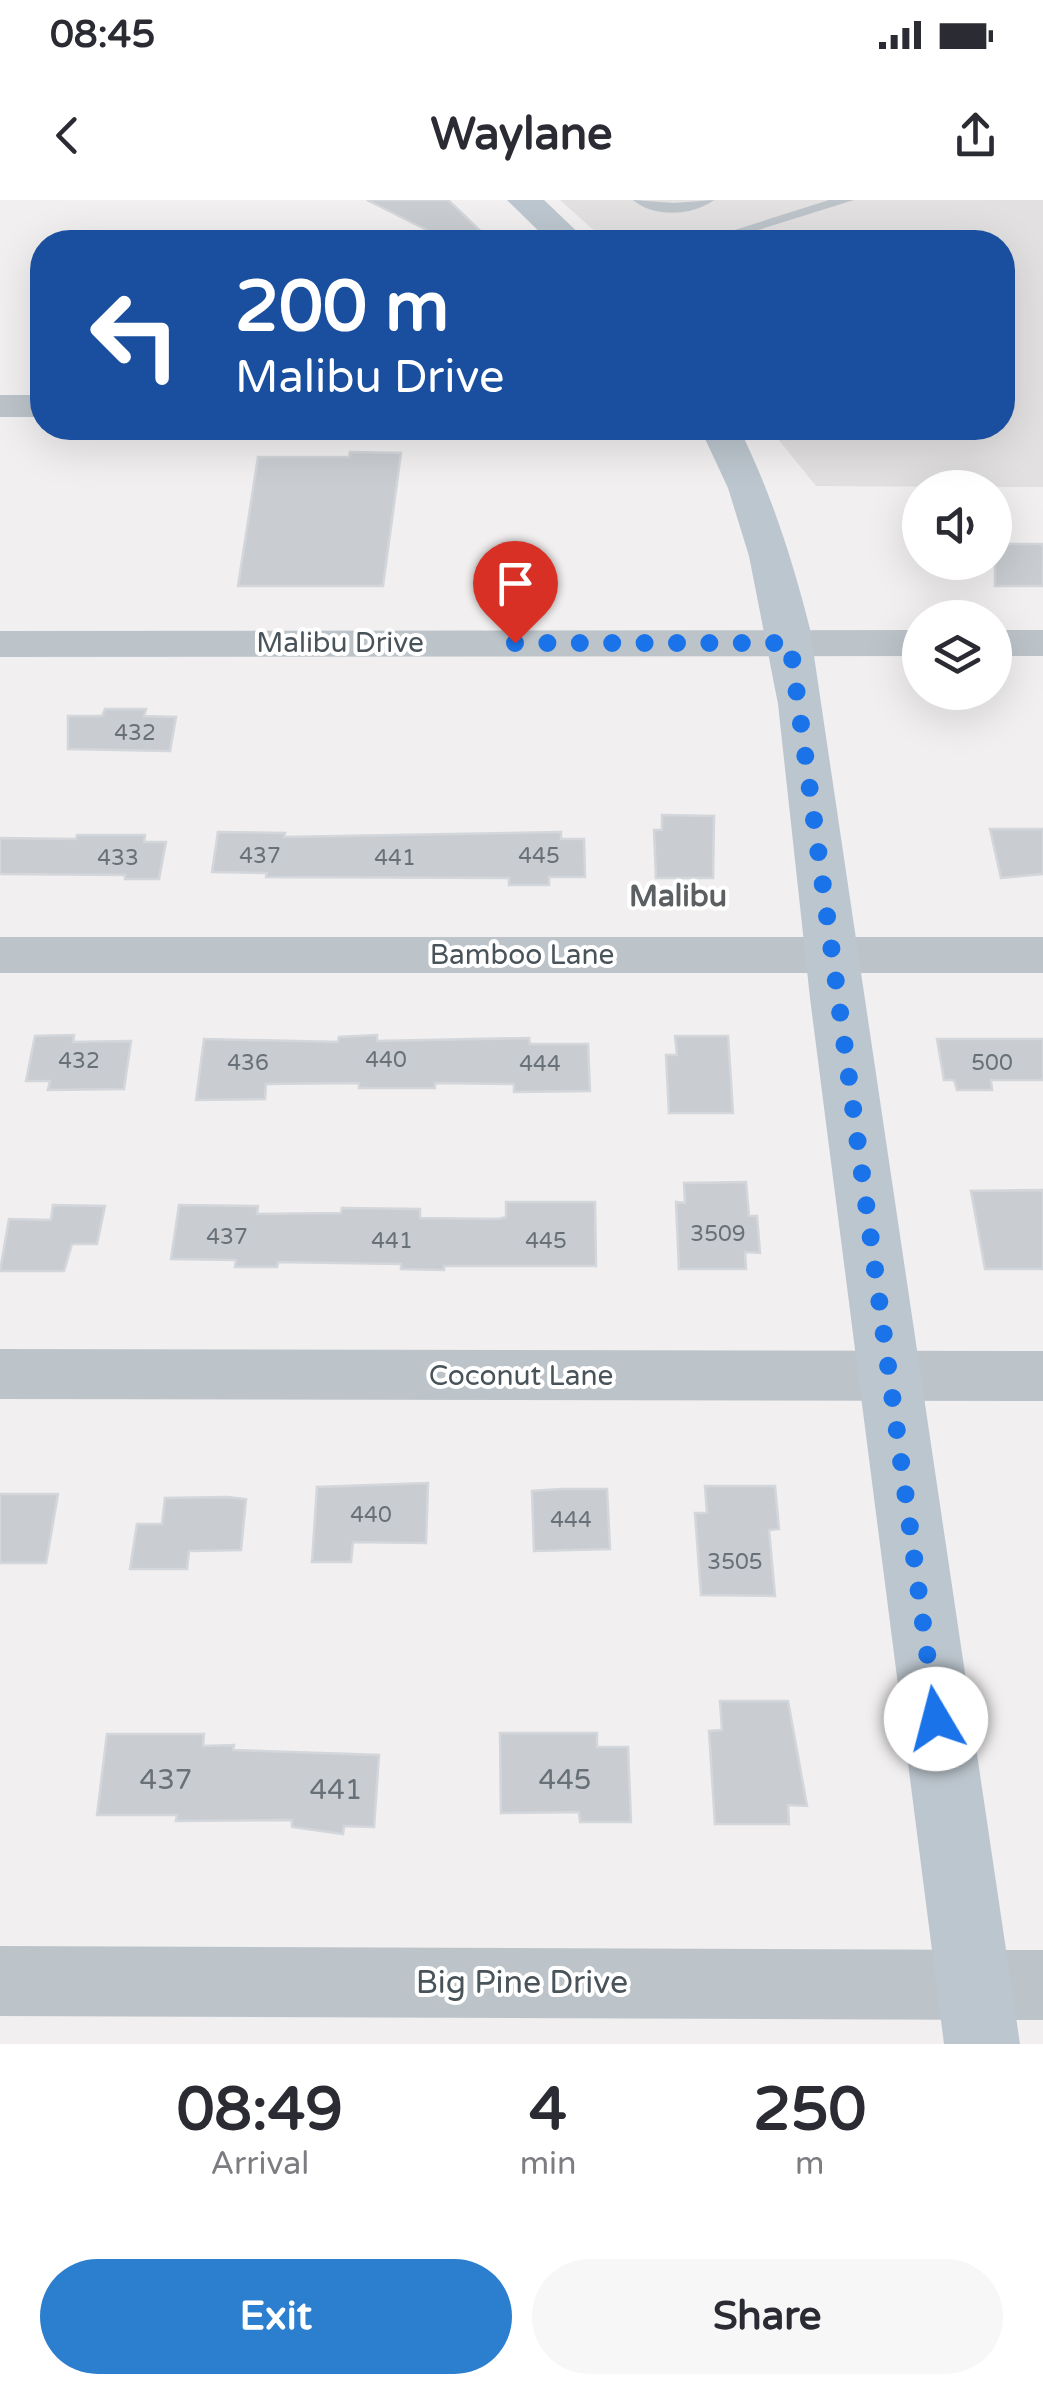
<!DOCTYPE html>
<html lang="en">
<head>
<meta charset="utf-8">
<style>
  :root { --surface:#fff; --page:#f7f7f7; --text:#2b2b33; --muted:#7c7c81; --accent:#2c7fce }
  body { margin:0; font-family:"Varela Round",sans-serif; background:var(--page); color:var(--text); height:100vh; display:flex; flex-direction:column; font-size:38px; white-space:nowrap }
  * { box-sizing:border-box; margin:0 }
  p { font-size:32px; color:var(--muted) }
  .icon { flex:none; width:55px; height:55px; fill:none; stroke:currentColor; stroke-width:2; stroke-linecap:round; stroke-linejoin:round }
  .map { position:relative; height:1844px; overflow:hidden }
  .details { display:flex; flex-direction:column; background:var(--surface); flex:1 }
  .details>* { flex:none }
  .guide { position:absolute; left:30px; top:30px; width:985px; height:210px; border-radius:40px; box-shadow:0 10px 40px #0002; background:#1a4fa0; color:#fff; overflow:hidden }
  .controls { position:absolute; left:902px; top:270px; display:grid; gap:20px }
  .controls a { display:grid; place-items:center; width:110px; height:110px; border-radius:50%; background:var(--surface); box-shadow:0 10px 40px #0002; font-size:50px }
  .pin { position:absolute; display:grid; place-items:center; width:85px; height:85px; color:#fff; margin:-102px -42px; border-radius:50% 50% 50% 0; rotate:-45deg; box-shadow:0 0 10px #0007 }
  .pin .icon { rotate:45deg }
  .me { position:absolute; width:110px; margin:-55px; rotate:352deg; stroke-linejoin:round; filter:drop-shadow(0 0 8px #0008) }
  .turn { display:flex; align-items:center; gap:35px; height:210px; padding:0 40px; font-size:45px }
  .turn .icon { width:130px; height:130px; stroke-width:2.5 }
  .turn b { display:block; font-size:70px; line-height:85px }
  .eta { display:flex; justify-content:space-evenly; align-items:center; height:170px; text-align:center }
  .eta b { font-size:60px; font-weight:700; line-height:70px }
  .button { display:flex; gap:20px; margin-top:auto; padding:20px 40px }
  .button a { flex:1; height:115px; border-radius:60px; background:var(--accent); color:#fff; font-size:40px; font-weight:700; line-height:115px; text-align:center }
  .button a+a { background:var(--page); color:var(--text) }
  .status { display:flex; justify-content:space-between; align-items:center; height:70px; padding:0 50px; background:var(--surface); direction:ltr }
  .status svg { height:28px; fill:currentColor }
  header { display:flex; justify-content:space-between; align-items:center; height:130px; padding:0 40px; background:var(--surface); font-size:45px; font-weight:700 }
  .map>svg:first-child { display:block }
</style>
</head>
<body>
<div class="status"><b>08:45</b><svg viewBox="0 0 49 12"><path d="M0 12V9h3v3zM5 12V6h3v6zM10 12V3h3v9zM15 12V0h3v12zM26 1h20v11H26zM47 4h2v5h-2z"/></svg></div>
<header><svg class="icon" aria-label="back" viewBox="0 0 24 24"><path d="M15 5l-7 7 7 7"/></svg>Waylane<svg class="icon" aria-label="share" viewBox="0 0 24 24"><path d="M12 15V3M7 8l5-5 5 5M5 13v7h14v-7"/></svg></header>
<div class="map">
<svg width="1043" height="1844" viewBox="0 0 1043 1844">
  <rect width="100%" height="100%" fill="#f1efef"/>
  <path fill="#e2e0e0" d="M 560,0 L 1043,0 L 1043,287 L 816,286 L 769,228 L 1002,228 L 1002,42 L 607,42 Z"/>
  <g fill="#c9ccd1" stroke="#d3d6da" stroke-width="2.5">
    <path d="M 367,0 L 448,0 L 492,42 L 451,42 Z"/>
    <path d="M 350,252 L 401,253 L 383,386 L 238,386 L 258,257 L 349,257 Z"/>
    <rect x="995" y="344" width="48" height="42"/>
    <path d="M 105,509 L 146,509 L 144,516 L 176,517 L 170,551 L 68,549 L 68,516 L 102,516 Z"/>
    <path d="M 662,615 L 714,616 L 713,678 L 656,678 L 654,630 L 662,630 Z"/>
    <path d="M 990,629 L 1043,629 L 1043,674 L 1001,678 Z"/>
    <path d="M 218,632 L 285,633 L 284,637 L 561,632 L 561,639 L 584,639 L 585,677 L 549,677 L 549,685 L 509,685 L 509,678 L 266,677 L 267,673 L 212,672 Z"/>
    <path d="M 77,635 L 145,635 L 144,642 L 166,642 L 159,679 L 125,679 L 125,675 L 0,674 L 0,638 L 76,639 Z"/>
    <path d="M 74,835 L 73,842 L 131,841 L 124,889 L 48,890 L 50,881 L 26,881 L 35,836 Z"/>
    <path d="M 377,835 L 377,841 L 529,838 L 530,844 L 588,844 L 590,891 L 514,892 L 514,884 L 435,883 L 435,888 L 359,888 L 359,883 L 266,884 L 265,899 L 196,900 L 204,839 L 338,842 L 339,837 Z"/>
    <path d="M 675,836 L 728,836 L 733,913 L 669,913 L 666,855 L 677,855 Z"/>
    <path d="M 937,839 L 1043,839 L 1043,880 L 991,880 L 992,890 L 957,890 L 954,880 L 944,880 Z"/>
    <path d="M 746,982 L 749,1016 L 757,1016 L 760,1053 L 745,1052 L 746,1069 L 679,1069 L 676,1002 L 685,1003 L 684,983 Z"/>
    <path d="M 1043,990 L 1043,1069 L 985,1069 L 971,991 Z"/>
    <path d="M 506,1002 L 595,1002 L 596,1066 L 444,1066 L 444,1070 L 401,1069 L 401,1064 L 278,1062 L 277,1067 L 235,1067 L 236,1060 L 171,1059 L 179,1005 L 258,1006 L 257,1014 L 341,1013 L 342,1008 L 420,1009 L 420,1018 L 498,1019 L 506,1017 Z"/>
    <path d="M 53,1005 L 105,1006 L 97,1044 L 72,1044 L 64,1071 L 0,1071 L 9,1019 L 51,1020 Z"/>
    <path d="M 428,1283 L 426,1343 L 353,1342 L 351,1362 L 312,1362 L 317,1287 Z"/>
    <path d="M 705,1286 L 775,1286 L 779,1329 L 769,1330 L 775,1396 L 701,1395 L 695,1313 L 707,1313 Z"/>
    <path d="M 561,1289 L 607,1289 L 610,1349 L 534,1351 L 532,1291 Z"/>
    <path d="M 0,1294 L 58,1294 L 46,1363 L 0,1363 Z"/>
    <path d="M 227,1297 L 246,1299 L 241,1350 L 189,1351 L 187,1369 L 130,1369 L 137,1324 L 162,1324 L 165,1298 Z"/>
    <path d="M 720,1501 L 788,1501 L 807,1606 L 788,1605 L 789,1624 L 715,1624 L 709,1531 L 722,1530 Z"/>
    <path d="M 500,1533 L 597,1533 L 597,1547 L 628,1547 L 631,1622 L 580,1622 L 579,1612 L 501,1613 Z"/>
    <path d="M 107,1534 L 204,1534 L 203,1546 L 234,1545 L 233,1550 L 379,1555 L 374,1627 L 344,1626 L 343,1634 L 292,1627 L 292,1620 L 176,1621 L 177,1615 L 97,1615 Z"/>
  </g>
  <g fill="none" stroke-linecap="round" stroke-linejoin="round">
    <g fill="#bcc4ca" fill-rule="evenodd">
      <path d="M 633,0 L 674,3 L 714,0 C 692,16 654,18 633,0 Z"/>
      <path d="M 829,0 L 854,0 L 720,42 L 697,42 Z"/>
    </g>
    <g fill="#bcc4ca" fill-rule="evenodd">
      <rect x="0" y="195" width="42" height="22"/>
      <path d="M 920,430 L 920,456 L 0,457 L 0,431 Z"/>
      <rect x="995" y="430" width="48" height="26"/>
      <rect x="0" y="737" width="1043" height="36"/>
      <path d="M 0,1149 L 1043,1151 L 1043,1201 L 0,1199 Z"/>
      <path d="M 0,1746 L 1043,1750 L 1043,1820 L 0,1816 Z"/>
    </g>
    <g fill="#bcc6ce" fill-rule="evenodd">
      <path d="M 507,0 L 544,0 L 588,42 L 550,42 Z"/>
      <path d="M 700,228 L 739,228 C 771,293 792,358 810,429 L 1020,1844 L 944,1844 L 810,798 L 778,504 L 749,356 L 728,288 Z"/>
    </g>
  </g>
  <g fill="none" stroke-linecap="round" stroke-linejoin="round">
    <path stroke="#1a73e8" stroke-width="18" stroke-dasharray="0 32.4" d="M 515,443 L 790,443 L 936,1519"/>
  </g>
  <g text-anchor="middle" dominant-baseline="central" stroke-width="8" stroke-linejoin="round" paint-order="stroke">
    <g font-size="22" fill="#697178">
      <text x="135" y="533">432</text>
      <text x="260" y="656">437</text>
      <text x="539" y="656">445</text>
      <text x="118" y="658">433</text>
      <text x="395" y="658">441</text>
      <text x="386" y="860">440</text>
      <text x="79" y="861">432</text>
      <text x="248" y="863">436</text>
      <text x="992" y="863">500</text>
      <text x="540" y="864">444</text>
      <text x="718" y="1034">3509</text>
      <text x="227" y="1037">437</text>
      <text x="392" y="1041">441</text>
      <text x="546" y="1041">445</text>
      <text x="371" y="1315">440</text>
      <text x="571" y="1320">444</text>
      <text x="735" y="1362">3505</text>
    </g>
    <g font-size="28" fill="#49535a" stroke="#fff">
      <text x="340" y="443">Malibu Drive</text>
      <text x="522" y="755">Bamboo Lane</text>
      <text x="521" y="1176">Coconut Lane</text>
    </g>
    <g font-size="28" fill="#697178">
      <text x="166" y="1580">437</text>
      <text x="565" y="1580">445</text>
      <text x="336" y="1590">441</text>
    </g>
    <g font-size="30" font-weight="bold" fill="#5c6063" stroke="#fff">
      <text x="678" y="696">Malibu</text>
    </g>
    <g font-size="32" fill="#49535a" stroke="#fff">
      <text x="522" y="1783">Big Pine Drive</text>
    </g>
  </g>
</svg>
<div class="controls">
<a><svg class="icon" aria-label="sound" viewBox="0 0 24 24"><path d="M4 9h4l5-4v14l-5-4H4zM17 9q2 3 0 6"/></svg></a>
<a><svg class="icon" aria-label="layers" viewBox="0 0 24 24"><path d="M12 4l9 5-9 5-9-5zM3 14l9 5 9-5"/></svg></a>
</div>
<div class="pin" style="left:515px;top:443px;background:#d93025"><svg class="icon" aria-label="arrive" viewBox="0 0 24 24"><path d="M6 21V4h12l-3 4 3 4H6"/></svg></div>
<svg class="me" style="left:936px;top:1519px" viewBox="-20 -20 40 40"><circle r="19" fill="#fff"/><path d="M0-13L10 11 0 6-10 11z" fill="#1a73e8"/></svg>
<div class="guide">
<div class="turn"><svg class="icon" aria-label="left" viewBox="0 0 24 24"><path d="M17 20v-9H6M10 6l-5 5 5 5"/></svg><div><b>200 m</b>Malibu Drive</div></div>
</div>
</div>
<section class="details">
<div class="eta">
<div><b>08:49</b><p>Arrival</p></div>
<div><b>4</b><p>min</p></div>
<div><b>250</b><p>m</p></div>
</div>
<div class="button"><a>Exit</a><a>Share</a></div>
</section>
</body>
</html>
